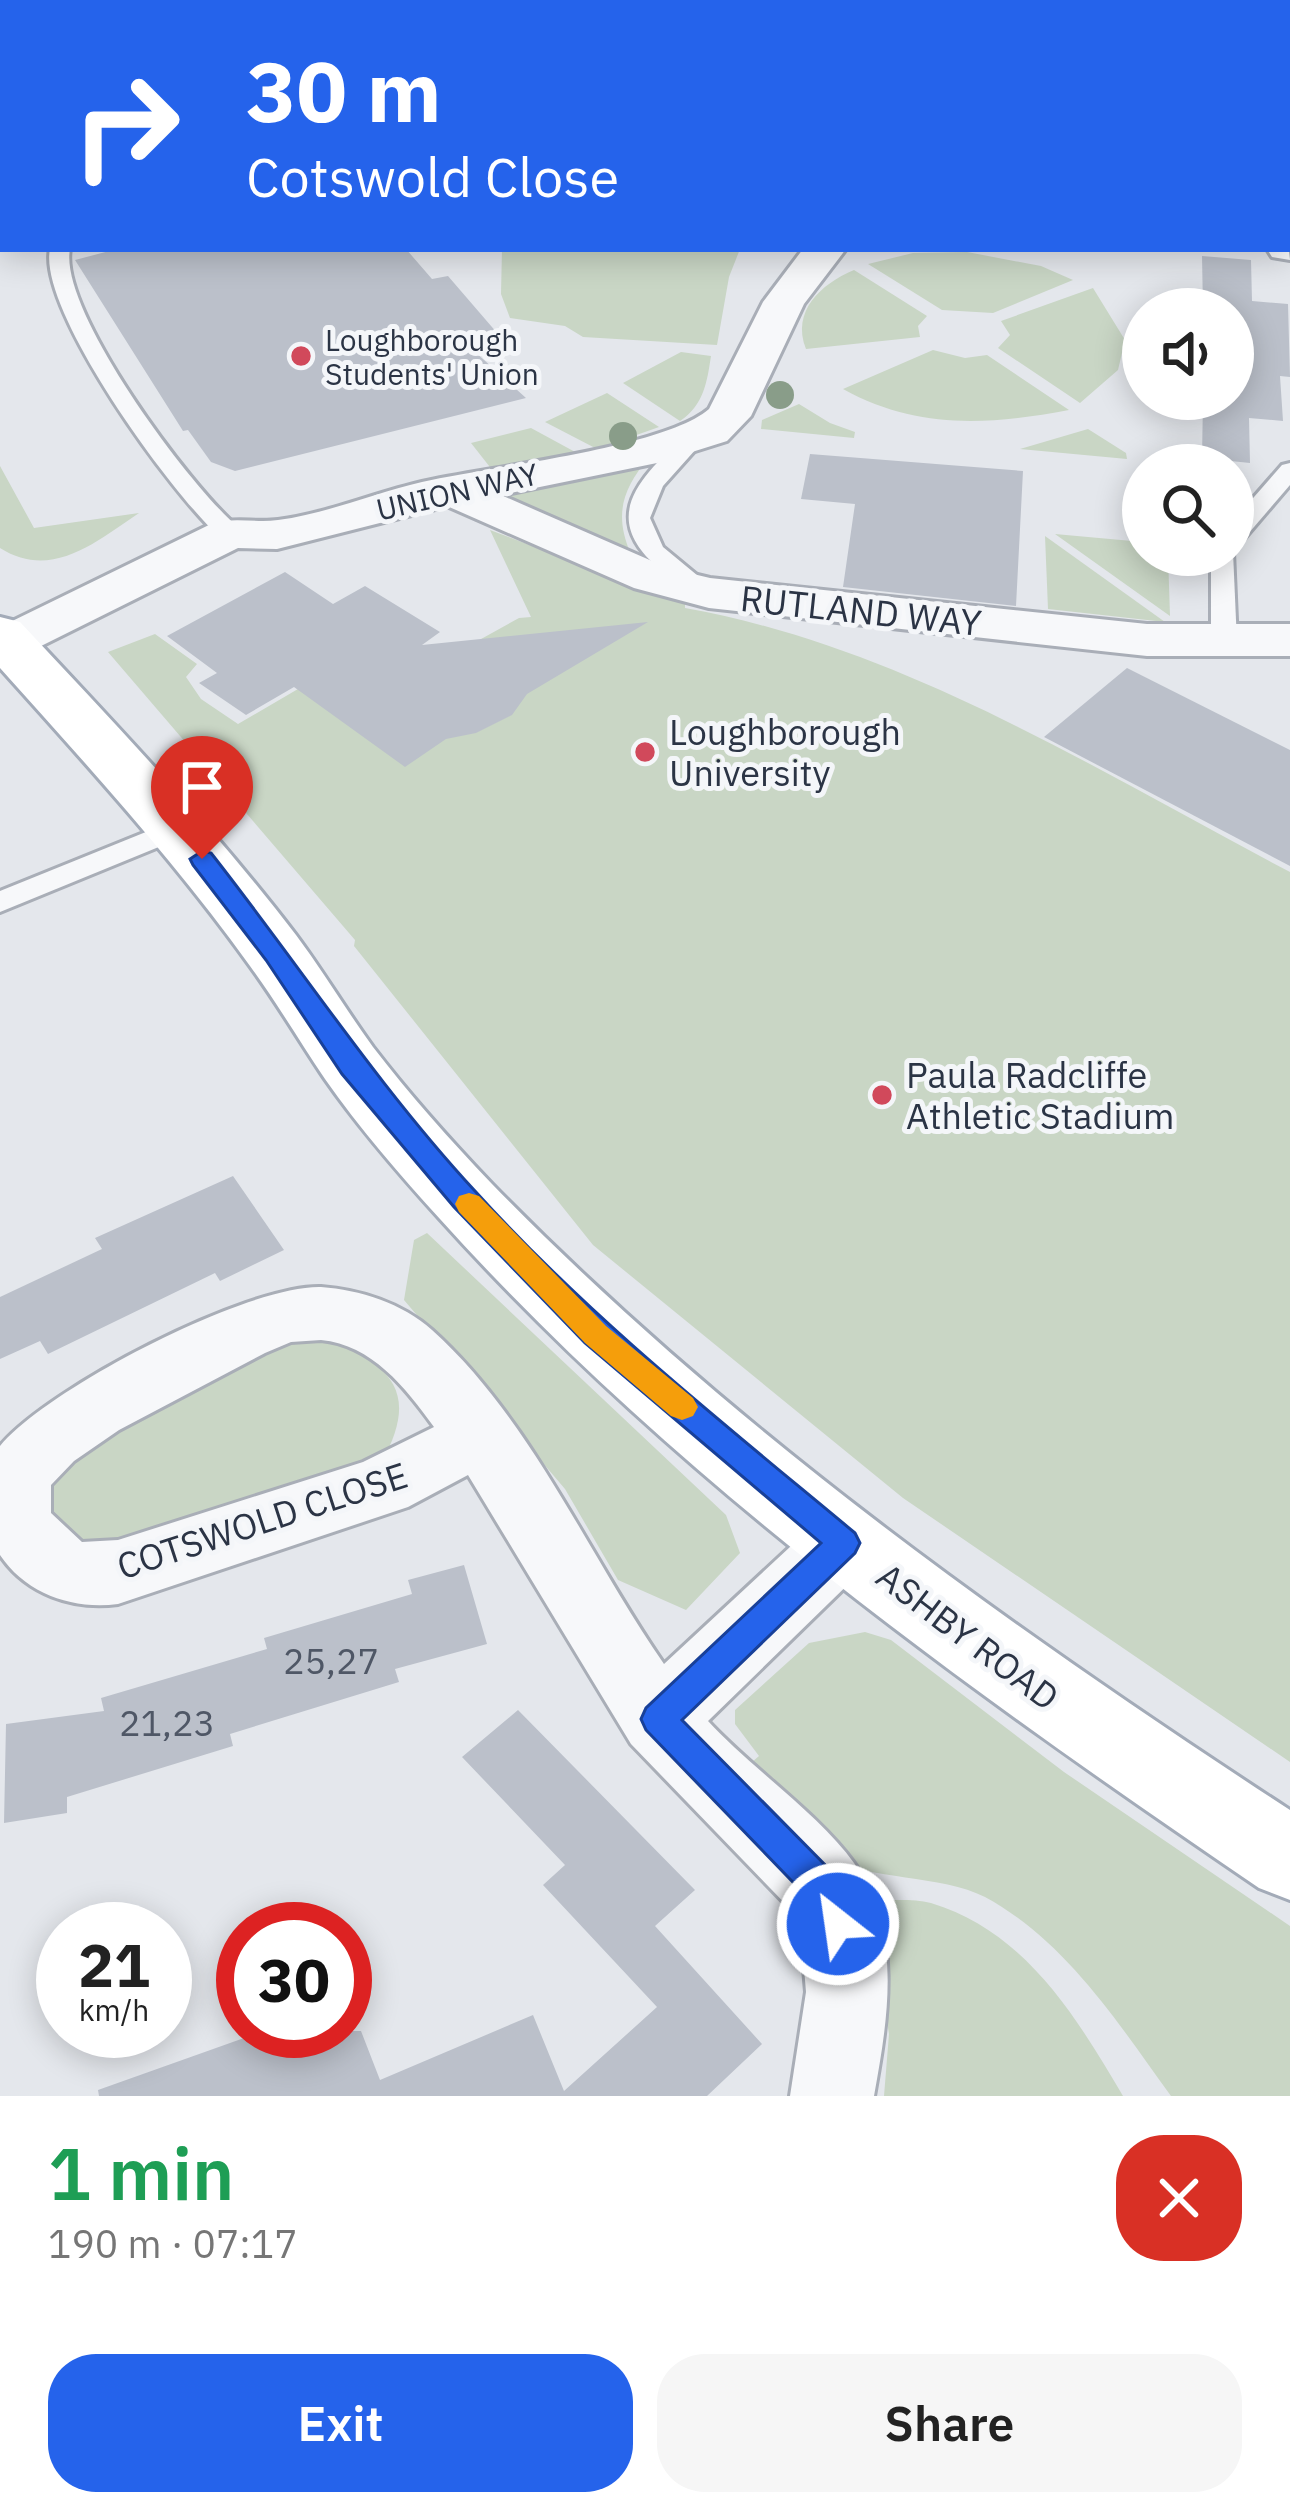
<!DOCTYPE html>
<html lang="en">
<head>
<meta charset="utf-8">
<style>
  :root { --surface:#fff; --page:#f6f6f6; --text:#222; --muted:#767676; --accent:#2563eb }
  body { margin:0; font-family:"IBM Plex Sans",sans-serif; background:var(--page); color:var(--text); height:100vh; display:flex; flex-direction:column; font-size:45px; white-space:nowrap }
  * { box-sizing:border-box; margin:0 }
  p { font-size:39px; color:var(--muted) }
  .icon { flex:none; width:66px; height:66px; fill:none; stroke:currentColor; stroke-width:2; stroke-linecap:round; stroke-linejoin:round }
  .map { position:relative; height:2096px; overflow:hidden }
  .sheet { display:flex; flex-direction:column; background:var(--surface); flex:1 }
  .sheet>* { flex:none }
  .guide { position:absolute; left:0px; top:0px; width:1290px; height:252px; box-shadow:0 6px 30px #0003; background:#2563eb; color:#fff; overflow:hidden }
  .fabs { position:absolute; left:1122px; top:288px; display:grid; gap:24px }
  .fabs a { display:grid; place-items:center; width:132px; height:132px; border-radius:50%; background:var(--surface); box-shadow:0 6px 30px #0003; font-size:60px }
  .speed { position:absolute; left:36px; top:1902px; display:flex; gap:24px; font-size:60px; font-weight:700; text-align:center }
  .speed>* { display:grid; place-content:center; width:156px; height:156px; border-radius:50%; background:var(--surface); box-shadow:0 6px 30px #0003; line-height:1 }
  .speed small { font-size:30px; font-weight:400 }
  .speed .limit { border:18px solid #d22; background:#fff; color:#111 }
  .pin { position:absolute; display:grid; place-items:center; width:102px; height:102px; color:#fff; margin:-123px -51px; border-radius:50% 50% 50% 0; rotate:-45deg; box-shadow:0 0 12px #0007 }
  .pin .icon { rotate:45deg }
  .me { position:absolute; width:132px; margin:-66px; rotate:330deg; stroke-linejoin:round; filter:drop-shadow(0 0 9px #0008) }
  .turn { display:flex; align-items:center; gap:42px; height:252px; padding:0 48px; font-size:54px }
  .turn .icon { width:156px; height:156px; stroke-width:2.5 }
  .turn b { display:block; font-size:84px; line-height:102px }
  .round { display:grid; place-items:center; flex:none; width:126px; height:126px; border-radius:48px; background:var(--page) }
  .head { display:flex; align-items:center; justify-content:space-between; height:204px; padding:0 48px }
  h1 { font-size:72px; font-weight:600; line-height:90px; color:#1e9e55 }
  .button { display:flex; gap:24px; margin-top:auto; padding:24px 48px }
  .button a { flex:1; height:138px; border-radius:48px; background:var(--accent); color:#fff; font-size:48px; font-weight:600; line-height:138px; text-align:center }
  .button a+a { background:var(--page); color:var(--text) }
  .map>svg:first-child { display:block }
</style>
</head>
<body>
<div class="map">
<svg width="1290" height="2096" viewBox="0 0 1290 2096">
  <rect width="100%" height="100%" fill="#e4e7ec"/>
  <g fill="#c9d6c5">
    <path d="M 721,0 L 1290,0 L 1290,61 L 1287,3 L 719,3 Z"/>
    <path d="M 502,249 L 740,249 L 729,277 L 717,345 L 583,337 L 565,326 L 510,318 L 501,294 Z"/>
    <path d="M 967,252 L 1041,266 L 1073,280 L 993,313 L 942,310 L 868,264 L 913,253 Z"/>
    <path d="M 854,270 L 927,316 L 918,326 L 920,337 L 806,349 C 791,311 821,284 854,270 Z"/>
    <path d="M 1093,288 L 1125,340 L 1118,370 L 1080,403 L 998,348 L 1010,335 L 1001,321 Z"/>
    <path d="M 933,350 L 965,358 L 987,355 L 1069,410 C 989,425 917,430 843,389 Z"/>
    <path d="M 681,352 L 711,356 C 707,382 704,405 680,421 L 623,383 Z"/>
    <path d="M 607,393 L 659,427 L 597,449 L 545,422 Z"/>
    <path d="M 799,404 L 830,423 L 855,432 L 854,438 L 761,429 L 762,420 Z"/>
    <path d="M 531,428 L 577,453 L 493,471 L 471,443 Z"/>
    <path d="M 1088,429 L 1126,453 L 1127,459 L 1020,449 Z"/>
    <path d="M 649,457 C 623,489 614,513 630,552 L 508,499 L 512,491 Z"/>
    <path d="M 0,466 L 34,528 L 139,513 C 97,541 52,581 0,548 Z"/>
    <path d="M 490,530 L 685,604 L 685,608 C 903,647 1096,770 1290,872 L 1290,1762 L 903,1498 L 593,1245 L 354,946 L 355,940 L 108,652 L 155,634 L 197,664 L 186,677 L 201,699 L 238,724 L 368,648 L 436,664 L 519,618 L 531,617 Z"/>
    <path d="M 1055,534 L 1143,542 L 1143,555 L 1168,555 L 1170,616 Z"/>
    <path d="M 1045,536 L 1165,622 L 1048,609 Z"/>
    <path d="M 427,1233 L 726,1515 L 740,1553 L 686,1610 L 618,1580 L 565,1489 L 404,1300 L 414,1240 Z"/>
    <path d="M 320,1331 C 385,1364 424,1387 381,1463 L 106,1551 L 56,1539 L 40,1477 L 266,1338 Z"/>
    <path d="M 865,1632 L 891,1640 L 1064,1772 L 1290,1926 L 1290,2096 L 1171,2096 C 1118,2023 1066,1941 985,1897 C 942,1875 866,1879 834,1860 C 808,1843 768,1793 744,1769 L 759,1756 L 735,1724 L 735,1710 L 809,1643 Z"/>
    <path d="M 867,1900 C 887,1901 912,1898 931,1903 C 1025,1931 1077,2018 1123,2096 L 884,2096 L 889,2034 Z"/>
  </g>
  <g fill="#bbc0ca">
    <path d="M 117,249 L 406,249 L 432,279 L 448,276 L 504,341 L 473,350 L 526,398 L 235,471 L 211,462 L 188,430 L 183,431 L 75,260 Z"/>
    <path d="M 1202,256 L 1251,260 L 1252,301 L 1288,304 L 1290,377 L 1280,376 L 1283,421 L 1249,418 L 1250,463 L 1202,458 L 1203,399 L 1233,399 L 1233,309 L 1203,309 Z"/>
    <path d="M 810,454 L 1023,471 L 1016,606 L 843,587 L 855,504 L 801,499 Z"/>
    <path d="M 285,572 L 333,604 L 365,586 L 440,632 L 422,645 L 648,622 L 527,694 L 512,715 L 476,733 L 446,739 L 405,767 L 294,687 L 246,715 L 199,683 L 217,673 L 167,636 Z"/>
    <path d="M 1127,668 L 1290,750 L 1290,866 L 1044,737 Z"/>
    <path d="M 233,1176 L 284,1250 L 220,1281 L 215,1273 L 48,1354 L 40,1341 L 0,1359 L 0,1297 L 102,1249 L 95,1238 Z"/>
    <path d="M 464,1565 L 487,1644 L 395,1669 L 399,1682 L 230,1734 L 233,1746 L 67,1797 L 67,1813 L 4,1823 L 6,1724 L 104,1711 L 101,1698 L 267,1649 L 264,1638 L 412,1594 L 408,1580 Z"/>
    <path d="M 518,1710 L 695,1890 L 655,1926 L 762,2044 L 707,2096 L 99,2096 L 98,2090 L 264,2031 L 361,2031 L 380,2080 L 533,2015 L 564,2091 L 657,2007 L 543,1885 L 565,1865 L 462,1757 Z"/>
  </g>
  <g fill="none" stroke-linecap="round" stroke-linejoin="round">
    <g stroke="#a9aeb7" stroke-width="6">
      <g id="lane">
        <path d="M 50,249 L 70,249 C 58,310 191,488 239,528 L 239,538 L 221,538 C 174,497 37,310 50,249 Z"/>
        <path d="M 694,432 L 705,439 L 663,486 L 650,518 L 663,547 L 715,590 L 703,597 C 685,593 669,578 656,566 C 598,514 644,475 686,434 Z"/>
        <path d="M 1290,463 L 1290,485 L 1242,541 L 1233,543 L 1233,521 L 1282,465 Z"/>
        <path d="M 1233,552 L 1237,643 L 1224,651 L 1211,643 L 1211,555 Z"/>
        <path d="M 178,819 L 188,821 L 192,828 L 188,835 L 0,912 L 0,891 Z"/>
      </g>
    </g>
    <g stroke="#a9aeb7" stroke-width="6">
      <g id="street">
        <path d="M 288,0 L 328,0 L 330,3 L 290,3 Z"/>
        <path d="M 653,0 L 689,0 L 651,3 Z"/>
        <path d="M 1287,236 L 1290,260 L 1272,257 L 1267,249 L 1287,249 Z"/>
        <path d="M 803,249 L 846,249 L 804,304 L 751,416 L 727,441 L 657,463 L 501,495 L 668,568 L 710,578 L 1147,624 L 1290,624 L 1290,656 L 1147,656 L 709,608 L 634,588 L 447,506 L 277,549 L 238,548 L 27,653 L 0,655 L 0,627 L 213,523 C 235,517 256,523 278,520 C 326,514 374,493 422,482 C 488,467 664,448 709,409 L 763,302 Z"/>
        <path d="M 321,1287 C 360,1290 402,1303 432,1330 C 532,1420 588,1555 664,1664 L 818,1521 L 843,1512 L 868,1521 L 879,1543 L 868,1565 L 708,1721 C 750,1767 820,1815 854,1863 C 903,1931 888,2019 874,2096 L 790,2096 L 806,1992 L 800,1919 L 631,1744 L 468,1475 L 408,1507 L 118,1604 C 73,1610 26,1594 0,1555 L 0,1446 C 48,1388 247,1285 321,1287 ZM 321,1340 C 372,1345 405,1387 434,1427 L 363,1462 L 118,1540 L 82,1542 L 51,1513 L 51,1485 L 74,1461 L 119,1430 L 265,1353 L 291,1342 Z"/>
      </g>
    </g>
    <g stroke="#a3abb8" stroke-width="6">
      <path id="primary" d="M 0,617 L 20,622 C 115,724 211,824 296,935 C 323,971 346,1010 373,1047 C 409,1094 451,1141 492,1184 C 729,1427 1006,1625 1290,1810 L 1290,1900 L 1259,1888 C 968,1690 677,1482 440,1219 C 401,1176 359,1128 325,1079 C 300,1042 277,1003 250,966 C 174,860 87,765 0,668 Z"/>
    </g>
    <use href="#lane" fill="#f7f8fa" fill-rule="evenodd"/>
    <use href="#street" fill="#f7f8fa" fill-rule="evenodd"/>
    <use href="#primary" fill="#fff" fill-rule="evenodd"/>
  </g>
  <g fill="#899d89">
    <circle cx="780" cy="395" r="14"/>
    <circle cx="623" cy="436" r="14"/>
  </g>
  <path fill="#2563eb" stroke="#184099" stroke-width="3" d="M 202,851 L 211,853 C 300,966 377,1085 475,1191 C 590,1318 723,1423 855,1533 L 860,1543 L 855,1553 L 682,1720 L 842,1882 L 856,1924 L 851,1937 L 838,1942 L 825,1937 L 814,1904 L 646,1730 L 641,1719 L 646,1708 L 821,1543 L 585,1343 L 454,1207 L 342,1074 L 266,960 L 193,865 L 190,859 Z"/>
  <path fill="#f59e0b" d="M 469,1193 L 479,1196 L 606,1326 L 693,1398 L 698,1407 L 693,1416 L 682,1420 L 671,1416 L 585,1343 L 459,1212 L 455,1204 L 459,1196 Z"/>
  <g fill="#d1495b" stroke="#f4f6f9" stroke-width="4.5">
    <circle cx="301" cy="356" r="12"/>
    <circle cx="645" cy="752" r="12"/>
    <circle cx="882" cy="1095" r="12"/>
  </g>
  <g text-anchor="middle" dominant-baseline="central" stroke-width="10" stroke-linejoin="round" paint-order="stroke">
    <g font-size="30" fill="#2b3445" stroke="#f4f6f9" text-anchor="start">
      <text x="325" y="339">Loughborough<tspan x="325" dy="34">Students' Union</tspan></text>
    </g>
    <g font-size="30" fill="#2b3445" stroke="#f4f6f9">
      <text transform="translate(457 491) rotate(-13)">UNION WAY</text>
    </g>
    <g font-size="36" fill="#2b3445" stroke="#f4f6f9">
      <text transform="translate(861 610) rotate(6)">RUTLAND WAY</text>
      <text transform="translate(262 1520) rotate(-18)">COTSWOLD CLOSE</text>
      <text transform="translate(968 1636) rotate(37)">ASHBY ROAD</text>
    </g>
    <g font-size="36" fill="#2b3445" stroke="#f4f6f9" text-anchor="start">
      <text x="669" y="731">Loughborough<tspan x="669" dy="41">University</tspan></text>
      <text x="906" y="1074">Paula Radcliffe<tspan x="906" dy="41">Athletic Stadium</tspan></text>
    </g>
    <g font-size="36" fill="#4f5766">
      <text x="331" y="1660">25,27</text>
      <text x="167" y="1722">21,23</text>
    </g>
  </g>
</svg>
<div class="fabs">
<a><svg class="icon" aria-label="sound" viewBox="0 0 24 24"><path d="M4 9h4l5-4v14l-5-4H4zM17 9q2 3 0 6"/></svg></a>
<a><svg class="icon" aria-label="search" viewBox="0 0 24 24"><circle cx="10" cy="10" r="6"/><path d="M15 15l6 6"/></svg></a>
</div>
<div class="speed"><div>21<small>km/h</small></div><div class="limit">30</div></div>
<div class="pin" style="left:202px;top:859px;background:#d93025"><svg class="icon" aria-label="arrive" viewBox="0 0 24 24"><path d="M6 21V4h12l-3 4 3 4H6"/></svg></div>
<svg class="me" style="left:838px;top:1924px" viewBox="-20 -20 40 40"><circle r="17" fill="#2563eb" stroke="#fff" stroke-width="3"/><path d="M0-11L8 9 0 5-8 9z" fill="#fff"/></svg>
<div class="guide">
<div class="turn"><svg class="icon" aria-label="right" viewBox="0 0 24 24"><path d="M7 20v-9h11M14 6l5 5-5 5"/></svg><div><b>30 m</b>Cotswold Close</div></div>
</div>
</div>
<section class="sheet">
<div class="head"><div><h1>1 min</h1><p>190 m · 07:17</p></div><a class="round" style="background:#d93025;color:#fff"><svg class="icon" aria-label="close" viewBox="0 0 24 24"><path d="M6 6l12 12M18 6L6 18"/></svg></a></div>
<div class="button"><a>Exit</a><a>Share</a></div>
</section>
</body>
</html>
